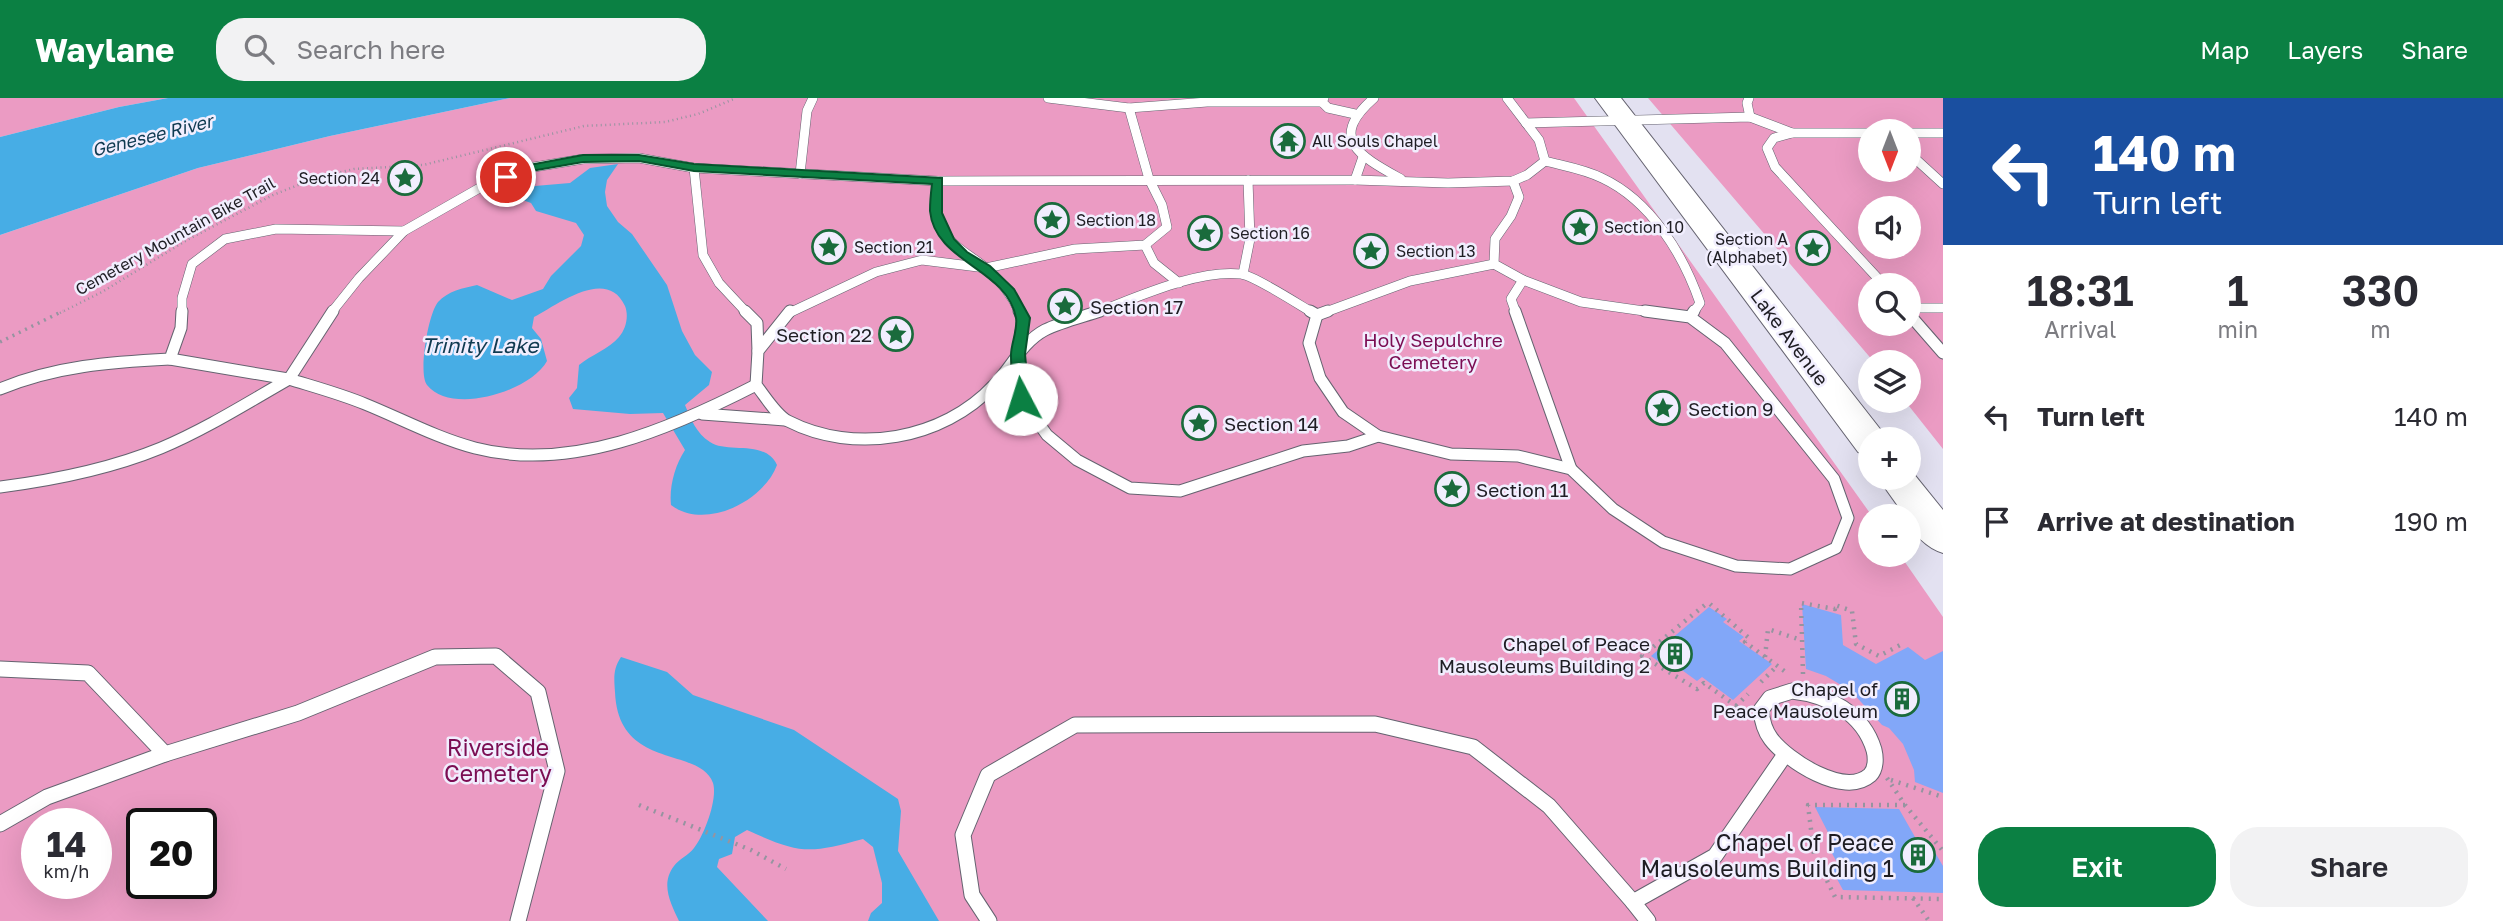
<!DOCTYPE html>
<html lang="en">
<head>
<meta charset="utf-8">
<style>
  :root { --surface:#fff; --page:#f2f2f3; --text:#2b2b33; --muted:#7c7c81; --accent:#0b8043 }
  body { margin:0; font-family:"Golos Text",sans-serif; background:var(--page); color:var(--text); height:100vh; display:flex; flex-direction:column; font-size:26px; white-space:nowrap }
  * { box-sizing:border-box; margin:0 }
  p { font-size:23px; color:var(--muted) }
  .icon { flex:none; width:38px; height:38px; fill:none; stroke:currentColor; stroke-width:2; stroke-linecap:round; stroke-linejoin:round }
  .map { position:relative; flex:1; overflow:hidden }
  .details { display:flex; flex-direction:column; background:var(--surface); width:560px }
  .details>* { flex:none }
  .hud { background:#1a4fa0; color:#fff; overflow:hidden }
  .needle { width:46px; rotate:180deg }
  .controls { position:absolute; left:1858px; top:21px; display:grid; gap:14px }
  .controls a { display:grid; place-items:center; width:63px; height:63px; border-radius:50%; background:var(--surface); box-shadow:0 7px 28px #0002; font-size:35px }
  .speed { position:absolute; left:21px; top:710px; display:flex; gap:14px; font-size:35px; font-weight:700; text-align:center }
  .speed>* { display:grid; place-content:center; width:91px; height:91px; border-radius:50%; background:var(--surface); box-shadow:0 7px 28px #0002; line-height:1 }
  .speed small { font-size:18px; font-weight:400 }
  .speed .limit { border:4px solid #111; border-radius:10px; background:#fff; color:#111 }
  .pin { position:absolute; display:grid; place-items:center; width:60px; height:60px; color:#fff; margin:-30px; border:4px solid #fff; border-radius:50%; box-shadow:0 2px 7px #0007 }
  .me { position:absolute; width:77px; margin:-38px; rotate:355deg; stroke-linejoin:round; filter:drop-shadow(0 0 5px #0008) }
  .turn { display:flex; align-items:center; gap:24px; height:147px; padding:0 35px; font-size:32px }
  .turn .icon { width:91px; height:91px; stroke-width:2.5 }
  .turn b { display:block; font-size:49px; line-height:60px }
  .eta { display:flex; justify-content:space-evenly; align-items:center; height:119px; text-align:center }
  .eta b { font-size:42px; font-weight:600; line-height:49px }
  .cta { display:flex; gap:14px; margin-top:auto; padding:14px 35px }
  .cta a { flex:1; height:80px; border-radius:28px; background:var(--accent); color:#fff; font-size:28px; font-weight:600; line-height:80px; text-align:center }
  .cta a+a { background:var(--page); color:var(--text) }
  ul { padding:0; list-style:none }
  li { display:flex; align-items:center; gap:21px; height:105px; padding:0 35px }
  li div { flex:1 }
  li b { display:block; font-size:26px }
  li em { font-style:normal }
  header { display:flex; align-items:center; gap:42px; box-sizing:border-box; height:98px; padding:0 35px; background:var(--accent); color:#fff }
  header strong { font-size:33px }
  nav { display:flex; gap:38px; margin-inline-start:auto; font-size:24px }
  .search { width:490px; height:63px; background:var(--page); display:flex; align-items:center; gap:18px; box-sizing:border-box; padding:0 24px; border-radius:28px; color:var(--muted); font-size:26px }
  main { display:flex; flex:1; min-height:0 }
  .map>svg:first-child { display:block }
</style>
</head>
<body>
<header>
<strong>Waylane</strong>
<div class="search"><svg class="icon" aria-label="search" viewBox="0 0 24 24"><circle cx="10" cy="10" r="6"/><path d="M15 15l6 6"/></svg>Search here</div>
<nav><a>Map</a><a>Layers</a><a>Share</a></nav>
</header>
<main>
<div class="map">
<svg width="1943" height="823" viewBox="0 0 1943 823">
  <rect width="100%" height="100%" fill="#e3e1f1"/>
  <g fill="#eb9bc3" fill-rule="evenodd">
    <path d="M 0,0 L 168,0 L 119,9 L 0,39 Z"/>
    <path d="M 510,0 L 1574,0 L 1872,418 L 1871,457 L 1900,457 L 1943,519 L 1943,823 L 0,823 L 0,137 L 198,70 L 330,38 ZM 37,726 L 96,726 L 96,786 L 37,786 ZM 142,726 L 201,726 L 201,786 L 142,786 Z"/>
    <path d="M 1648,0 L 1943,0 L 1943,351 L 1905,303 L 1909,303 L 1909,264 L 1874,264 ZM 1871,33 L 1909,33 L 1909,72 L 1871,72 ZM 1871,110 L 1909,110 L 1909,149 L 1871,149 ZM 1871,187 L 1909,187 L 1909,226 L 1871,226 Z"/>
  </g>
  <g fill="#47ade5">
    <path d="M 168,0 L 510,0 L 330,38 L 198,70 L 0,137 L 0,39 L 119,9 Z"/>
    <path d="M 618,66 L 607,82 L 605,94 L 607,108 L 618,124 L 632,136 L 667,187 L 682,233 L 695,257 L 712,274 L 709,287 L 685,307 C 691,321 696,335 710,344 C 727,356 765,341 777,367 C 764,403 705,433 671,407 C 669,389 675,367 685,352 L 663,315 L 630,316 L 573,311 L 569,300 L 577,290 L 579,267 C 591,257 609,251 619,239 C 626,231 629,218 625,208 C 607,168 557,207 534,219 L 532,230 L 541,241 L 547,263 C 531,293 452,318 427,287 C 418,276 428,216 438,204 C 448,193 463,190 477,187 L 512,202 L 543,191 L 551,178 L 581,148 L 584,137 L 576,125 L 536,113 L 531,105 L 514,99 L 515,93 L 523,89 L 570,85 L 590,70 Z"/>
    <path d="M 621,559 L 667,574 L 693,597 L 794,632 L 898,701 L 901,713 L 898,753 L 939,823 L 868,823 L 871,815 L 882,805 L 882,785 L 873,749 L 863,741 C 808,756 800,756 747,732 L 735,739 L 732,756 L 719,761 L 717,769 L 768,823 L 679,823 C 671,806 660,786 674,768 C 679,761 689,757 694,750 C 704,738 718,701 713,685 C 700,648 618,673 615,594 C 614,580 613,571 621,559 Z"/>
  </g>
  <g fill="#82a7f8">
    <path d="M 1802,506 L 1841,517 L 1843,547 L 1876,566 L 1908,549 L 1925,562 L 1943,553 L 1943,695 L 1915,684 L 1914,672 L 1903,646 L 1889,630 L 1882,627 L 1851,593 L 1826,578 L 1806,571 Z"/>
    <path d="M 1709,509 L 1727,521 L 1723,524 L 1744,539 L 1739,543 L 1772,566 L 1733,602 L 1702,579 L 1697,583 L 1675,567 L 1670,572 L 1651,558 Z"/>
    <path d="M 1815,709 L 1899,711 L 1919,746 L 1930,746 L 1943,768 L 1943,795 L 1843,792 L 1831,770 L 1840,770 L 1827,746 L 1834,746 Z"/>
  </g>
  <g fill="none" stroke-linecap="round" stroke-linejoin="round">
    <g stroke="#656370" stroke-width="10">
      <g id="lane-far2">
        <path d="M 1048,0 L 1129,10 L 1207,4 L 1322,4"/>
        <path d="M 1324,0 L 1322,4 L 1328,10 L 1355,16"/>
        <path d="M 1374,0 C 1327,41 1360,58 1401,81"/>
        <path d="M 1749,0 L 1747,5 L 1750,19"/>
        <path d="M 1526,25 L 1750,19 L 1792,35 L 1871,35"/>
        <path d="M 1792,35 L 1774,40 L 1767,50 L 1775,69 L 1884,187"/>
        <path d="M 1909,35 L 1943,35"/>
        <path d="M 1909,55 L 1943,86"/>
        <path d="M 1545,63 C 1564,68 1584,71 1602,80 C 1651,103 1683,156 1700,205 L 1693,215"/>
        <path d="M 694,70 L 703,157 L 719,185 L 747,215"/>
        <path d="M 800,76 L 807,13 L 813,0"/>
        <path d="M 1355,82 L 1448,85 L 1513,83 L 1527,77 L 1545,63 L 1539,42 L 1507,0"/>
        <path d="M 938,83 C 937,93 934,107 936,116 C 944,147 966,153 987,171 C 1002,184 1012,197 1020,215"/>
        <path d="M 1513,83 L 1519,99 L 1511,118 L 1495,141 L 1494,166 L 1523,182 L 1581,204 L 1658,215"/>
        <path d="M 1145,147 L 1154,165 L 1179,185"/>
        <path d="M 1243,176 L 1250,141 L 1248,82"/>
        <path d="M 1909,210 L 1943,210"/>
        <path d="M 182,215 L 182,200 L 192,166 L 225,141 L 276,131 L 404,133"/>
        <path d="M 331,215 L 359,180 L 404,133 L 483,88 L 528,70 L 583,61 L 639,60 L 694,70 L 938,83 L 1355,82 L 1363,59"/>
        <path d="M 789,215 L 876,174 L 922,162 L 986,170 L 1075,151 L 1145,147 L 1167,129 L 1162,107 L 1149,81 L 1129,10"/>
        <path d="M 1095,215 C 1136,200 1197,171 1241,176 C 1255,178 1298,206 1313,215"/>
        <path d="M 1323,215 L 1410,183 L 1494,166"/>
        <path d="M 1516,215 L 1511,201 L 1523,182"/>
      </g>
    </g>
    <g stroke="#656370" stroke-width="13">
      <g id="lane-far1">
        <path d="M 333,213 L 289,281 C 315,289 341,296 365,306 C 402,321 437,340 475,350 C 571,375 672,330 756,287"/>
        <path d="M 745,213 L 757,225 L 758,253"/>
        <path d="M 790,213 L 758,253 L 756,287 C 765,298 776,317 788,323 C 854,357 943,342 994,287 C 1011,270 1022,244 1045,232 C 1061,224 1082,219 1100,213"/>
        <path d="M 1019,213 L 1023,220 L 1018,256 L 1021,301 L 1047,337 L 1077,362 L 1130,390 L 1180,393 L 1303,353 L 1348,348 L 1378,338"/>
        <path d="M 1310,213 L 1317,217 L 1309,245 L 1320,280 L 1343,314 L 1378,338 L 1451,356 L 1518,358 L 1571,371 L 1613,411 L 1663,444 L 1736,468 L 1790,471 L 1836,450 L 1848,420 L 1834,381 L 1725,245 L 1690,219 L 1645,213"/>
        <path d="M 1515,213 L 1571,371"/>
        <path d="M 1909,216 L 1943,255"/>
        <path d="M 1317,217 L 1328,213"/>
        <path d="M 1690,219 L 1694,213"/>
        <path d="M 170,261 L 288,281"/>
        <path d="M 0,291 C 55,268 111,264 170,261 L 181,230 L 182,213"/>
        <path d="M 702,316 L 785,322"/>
        <path d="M 0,389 C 55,382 110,371 161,350 C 206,331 247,305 289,281"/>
      </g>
    </g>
    <g stroke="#656370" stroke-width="17">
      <g id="lane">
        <path d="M 0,571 L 88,575 L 165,656"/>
        <path d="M 1792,593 C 1828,597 1863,615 1874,652 C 1876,660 1876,671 1870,677 C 1844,700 1787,662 1771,641 C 1764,632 1762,623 1761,612 L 1770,600 Z"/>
        <path d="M 0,726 L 47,699 L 165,656 L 298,615 L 435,559 L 496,558 L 538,594 L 557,673 L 518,823"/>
        <path d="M 989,823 L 972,797 L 963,737 L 988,677 L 1075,627 L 1375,626 L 1473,649 L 1549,708 L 1633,804"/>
        <path d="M 1648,823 L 1633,804 L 1715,758 L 1784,658"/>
      </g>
    </g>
    <g stroke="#656370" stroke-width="2">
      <g id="primary">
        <path d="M 1595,0 L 1621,0 L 1884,336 L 1887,341 L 1871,341 L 1871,358 L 1858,354 Z"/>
        <path d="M 1909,370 L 1943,412 L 1943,455 C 1929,451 1909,435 1909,418 L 1905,418 L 1878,380 L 1909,380 Z"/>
      </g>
    </g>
    <path stroke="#9694a0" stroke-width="2.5" stroke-dasharray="1 3.5" stroke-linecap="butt" d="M 60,215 L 102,194 L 187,142 L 273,97 L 316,80 L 354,71 L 423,67 L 584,28 L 665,24 L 698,16 L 736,0"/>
    <path stroke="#9694a0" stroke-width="3.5" stroke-dasharray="2 5" stroke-linecap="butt" d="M 0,244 L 63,213"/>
    <g stroke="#9694a0" stroke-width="4.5" stroke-dasharray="2 6" stroke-linecap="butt">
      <path d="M 1765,559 L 1768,531 L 1801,542"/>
      <path d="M 1803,576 L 1801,505 L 1835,511 L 1835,507 L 1852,513 L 1856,546 L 1879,558 L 1904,545"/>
      <path d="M 1761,584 L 1777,568"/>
      <path d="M 1736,608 L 1748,596"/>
      <path d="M 1743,613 L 1704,585 L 1697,591 L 1642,558 L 1706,506 L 1710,506 L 1749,540 L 1745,544 L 1787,575"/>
      <path d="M 1887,680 L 1905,707 L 1943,753"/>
      <path d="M 1891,682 L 1943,699"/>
      <path d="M 639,707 L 751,752 L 786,771"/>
      <path d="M 1905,707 L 1808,707 L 1814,756 L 1835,799 L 1943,801"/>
      <path d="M 1913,800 L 1929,823"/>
    </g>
    <use href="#lane-far2" stroke="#fff" stroke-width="9"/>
    <use href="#lane-far1" stroke="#fff" stroke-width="11"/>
    <use href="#lane" stroke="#fff" stroke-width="15"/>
    <use href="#primary" fill="#fff" fill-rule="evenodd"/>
  </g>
  <path fill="#0b8043" stroke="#07532c" stroke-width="2" d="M 583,57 L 639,57 L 694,66 L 942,80 L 942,115 L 954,141 L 967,154 L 990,168 L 1014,191 L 1030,220 L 1025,256 L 1029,301 L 1021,306 L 1014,301 C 1013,287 1011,272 1011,257 C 1011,246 1018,231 1016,220 C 1007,170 935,165 930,113 C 930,104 931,94 932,86 L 694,73 L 639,63 L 583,64 L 531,73 L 506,82 L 500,79 L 524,68 Z"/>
  <defs>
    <g id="temple-ring" transform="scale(1.75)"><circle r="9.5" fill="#f1eefe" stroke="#1a6b3c" stroke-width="1.5"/><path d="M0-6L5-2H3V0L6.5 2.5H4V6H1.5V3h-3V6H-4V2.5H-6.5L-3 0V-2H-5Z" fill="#1a6b3c"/></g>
    <g id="sight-ring" transform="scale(1.75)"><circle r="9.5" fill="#f1eefe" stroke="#1a6b3c" stroke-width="1.5"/><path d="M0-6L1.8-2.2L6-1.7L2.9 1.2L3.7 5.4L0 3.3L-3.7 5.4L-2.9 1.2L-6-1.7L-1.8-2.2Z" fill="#1a6b3c"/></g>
    <g id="building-ring" transform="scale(1.75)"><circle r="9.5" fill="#f1eefe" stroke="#1a6b3c" stroke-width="1.5"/><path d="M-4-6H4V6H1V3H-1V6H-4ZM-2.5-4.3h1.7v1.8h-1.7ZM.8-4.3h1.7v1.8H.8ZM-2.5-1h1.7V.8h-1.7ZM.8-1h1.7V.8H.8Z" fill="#1a6b3c"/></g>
  </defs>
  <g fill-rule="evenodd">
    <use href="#temple-ring" x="1288" y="43"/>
    <use href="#sight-ring" x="405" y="80"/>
    <use href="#sight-ring" x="1052" y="122"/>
    <use href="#sight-ring" x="1580" y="129"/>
    <use href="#sight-ring" x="1205" y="135"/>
    <use href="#sight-ring" x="829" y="149"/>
    <use href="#sight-ring" x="1813" y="150"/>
    <use href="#sight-ring" x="1371" y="153"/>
    <use href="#sight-ring" x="1065" y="208"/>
    <use href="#sight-ring" x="896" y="236"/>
    <use href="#sight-ring" x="1663" y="310"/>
    <use href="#sight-ring" x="1199" y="325"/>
    <use href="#sight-ring" x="1452" y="391"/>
    <use href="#building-ring" x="1675" y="556"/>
    <use href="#building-ring" x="1902" y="601"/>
    <use href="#building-ring" x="1918" y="757"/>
  </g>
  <g text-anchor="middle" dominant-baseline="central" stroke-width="5" stroke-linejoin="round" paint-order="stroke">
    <g font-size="16" fill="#1e1d23" stroke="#f1eefe" text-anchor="start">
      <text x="1312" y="43">All Souls Chapel</text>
      <text x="380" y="80" text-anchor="end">Section 24</text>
      <text x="1076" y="122">Section 18</text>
      <text x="1604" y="129">Section 10</text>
      <text x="1230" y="135">Section 16</text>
      <text x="1788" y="141" text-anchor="end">Section A<tspan x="1788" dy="18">(Alphabet)</tspan></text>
      <text x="854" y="149">Section 21</text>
      <text x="1396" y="153">Section 13</text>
    </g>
    <g font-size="16" fill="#1e1d23" stroke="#f1eefe">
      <text transform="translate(175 138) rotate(-29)">Cemetery Mountain Bike Trail</text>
    </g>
    <g font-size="18" font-style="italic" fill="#0f3a51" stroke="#f1eefe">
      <text transform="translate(152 37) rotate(-14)">Genesee River</text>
    </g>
    <g font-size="19" fill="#1e1d23" stroke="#f1eefe" text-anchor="start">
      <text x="1090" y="208">Section 17</text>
      <text x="872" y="236" text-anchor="end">Section 22</text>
      <text x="1688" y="310">Section 9</text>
      <text x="1224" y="325">Section 14</text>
      <text x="1476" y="391">Section 11</text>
      <text x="1650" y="545" text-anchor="end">Chapel of Peace<tspan x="1650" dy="22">Mausoleums Building 2</tspan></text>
      <text x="1878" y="590" text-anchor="end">Chapel of<tspan x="1878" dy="22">Peace Mausoleum</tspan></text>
    </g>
    <g font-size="19" fill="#1e1d23" stroke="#f1eefe">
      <text transform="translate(1790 239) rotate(53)">Lake Avenue</text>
    </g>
    <g font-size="19" fill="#7b0d53" stroke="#f1eefe">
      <text x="1433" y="241">Holy Sepulchre<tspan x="1433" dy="22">Cemetery</tspan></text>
    </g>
    <g font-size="21" font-style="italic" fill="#0f3a51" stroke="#f1eefe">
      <text x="480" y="247">Trinity Lake</text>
    </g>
    <g font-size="23" fill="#7b0d53" stroke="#f1eefe">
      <text x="498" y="649">Riverside<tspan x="498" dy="26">Cemetery</tspan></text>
    </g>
    <g font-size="23" fill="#1e1d23" stroke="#f1eefe" text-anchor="end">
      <text x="1894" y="744">Chapel of Peace<tspan x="1894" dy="26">Mausoleums Building 1</tspan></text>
    </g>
  </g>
</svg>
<div class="controls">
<a><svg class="needle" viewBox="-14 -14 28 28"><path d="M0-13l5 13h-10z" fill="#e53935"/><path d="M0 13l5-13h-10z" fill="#7c7c81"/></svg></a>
<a><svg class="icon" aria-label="sound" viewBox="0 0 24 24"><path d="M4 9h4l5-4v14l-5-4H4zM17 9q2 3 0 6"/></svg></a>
<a><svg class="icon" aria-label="search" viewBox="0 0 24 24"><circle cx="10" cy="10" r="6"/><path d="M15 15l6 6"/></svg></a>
<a><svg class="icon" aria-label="layers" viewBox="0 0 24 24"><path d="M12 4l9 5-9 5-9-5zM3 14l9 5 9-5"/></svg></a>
<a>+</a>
<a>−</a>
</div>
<div class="speed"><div>14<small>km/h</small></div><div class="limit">20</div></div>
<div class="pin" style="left:506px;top:79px;background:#d93025"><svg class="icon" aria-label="arrive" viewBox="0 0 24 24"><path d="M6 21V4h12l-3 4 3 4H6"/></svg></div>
<svg class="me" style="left:1021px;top:301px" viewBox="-20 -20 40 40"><circle r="19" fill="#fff"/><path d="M0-13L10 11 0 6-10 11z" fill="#0b8043"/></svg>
</div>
<section class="details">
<div class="hud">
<div class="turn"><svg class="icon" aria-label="left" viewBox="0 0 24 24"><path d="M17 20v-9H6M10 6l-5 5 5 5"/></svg><div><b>140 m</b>Turn left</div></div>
</div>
<div class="eta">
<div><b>18:31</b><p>Arrival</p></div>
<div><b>1</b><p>min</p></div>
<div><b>330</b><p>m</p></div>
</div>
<ul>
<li><svg class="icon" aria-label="left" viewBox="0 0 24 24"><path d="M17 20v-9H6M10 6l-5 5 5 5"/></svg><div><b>Turn left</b></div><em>140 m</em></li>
<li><svg class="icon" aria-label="arrive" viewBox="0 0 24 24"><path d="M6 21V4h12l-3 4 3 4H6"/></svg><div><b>Arrive at destination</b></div><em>190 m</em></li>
</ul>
<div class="cta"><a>Exit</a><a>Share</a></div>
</section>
</main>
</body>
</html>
